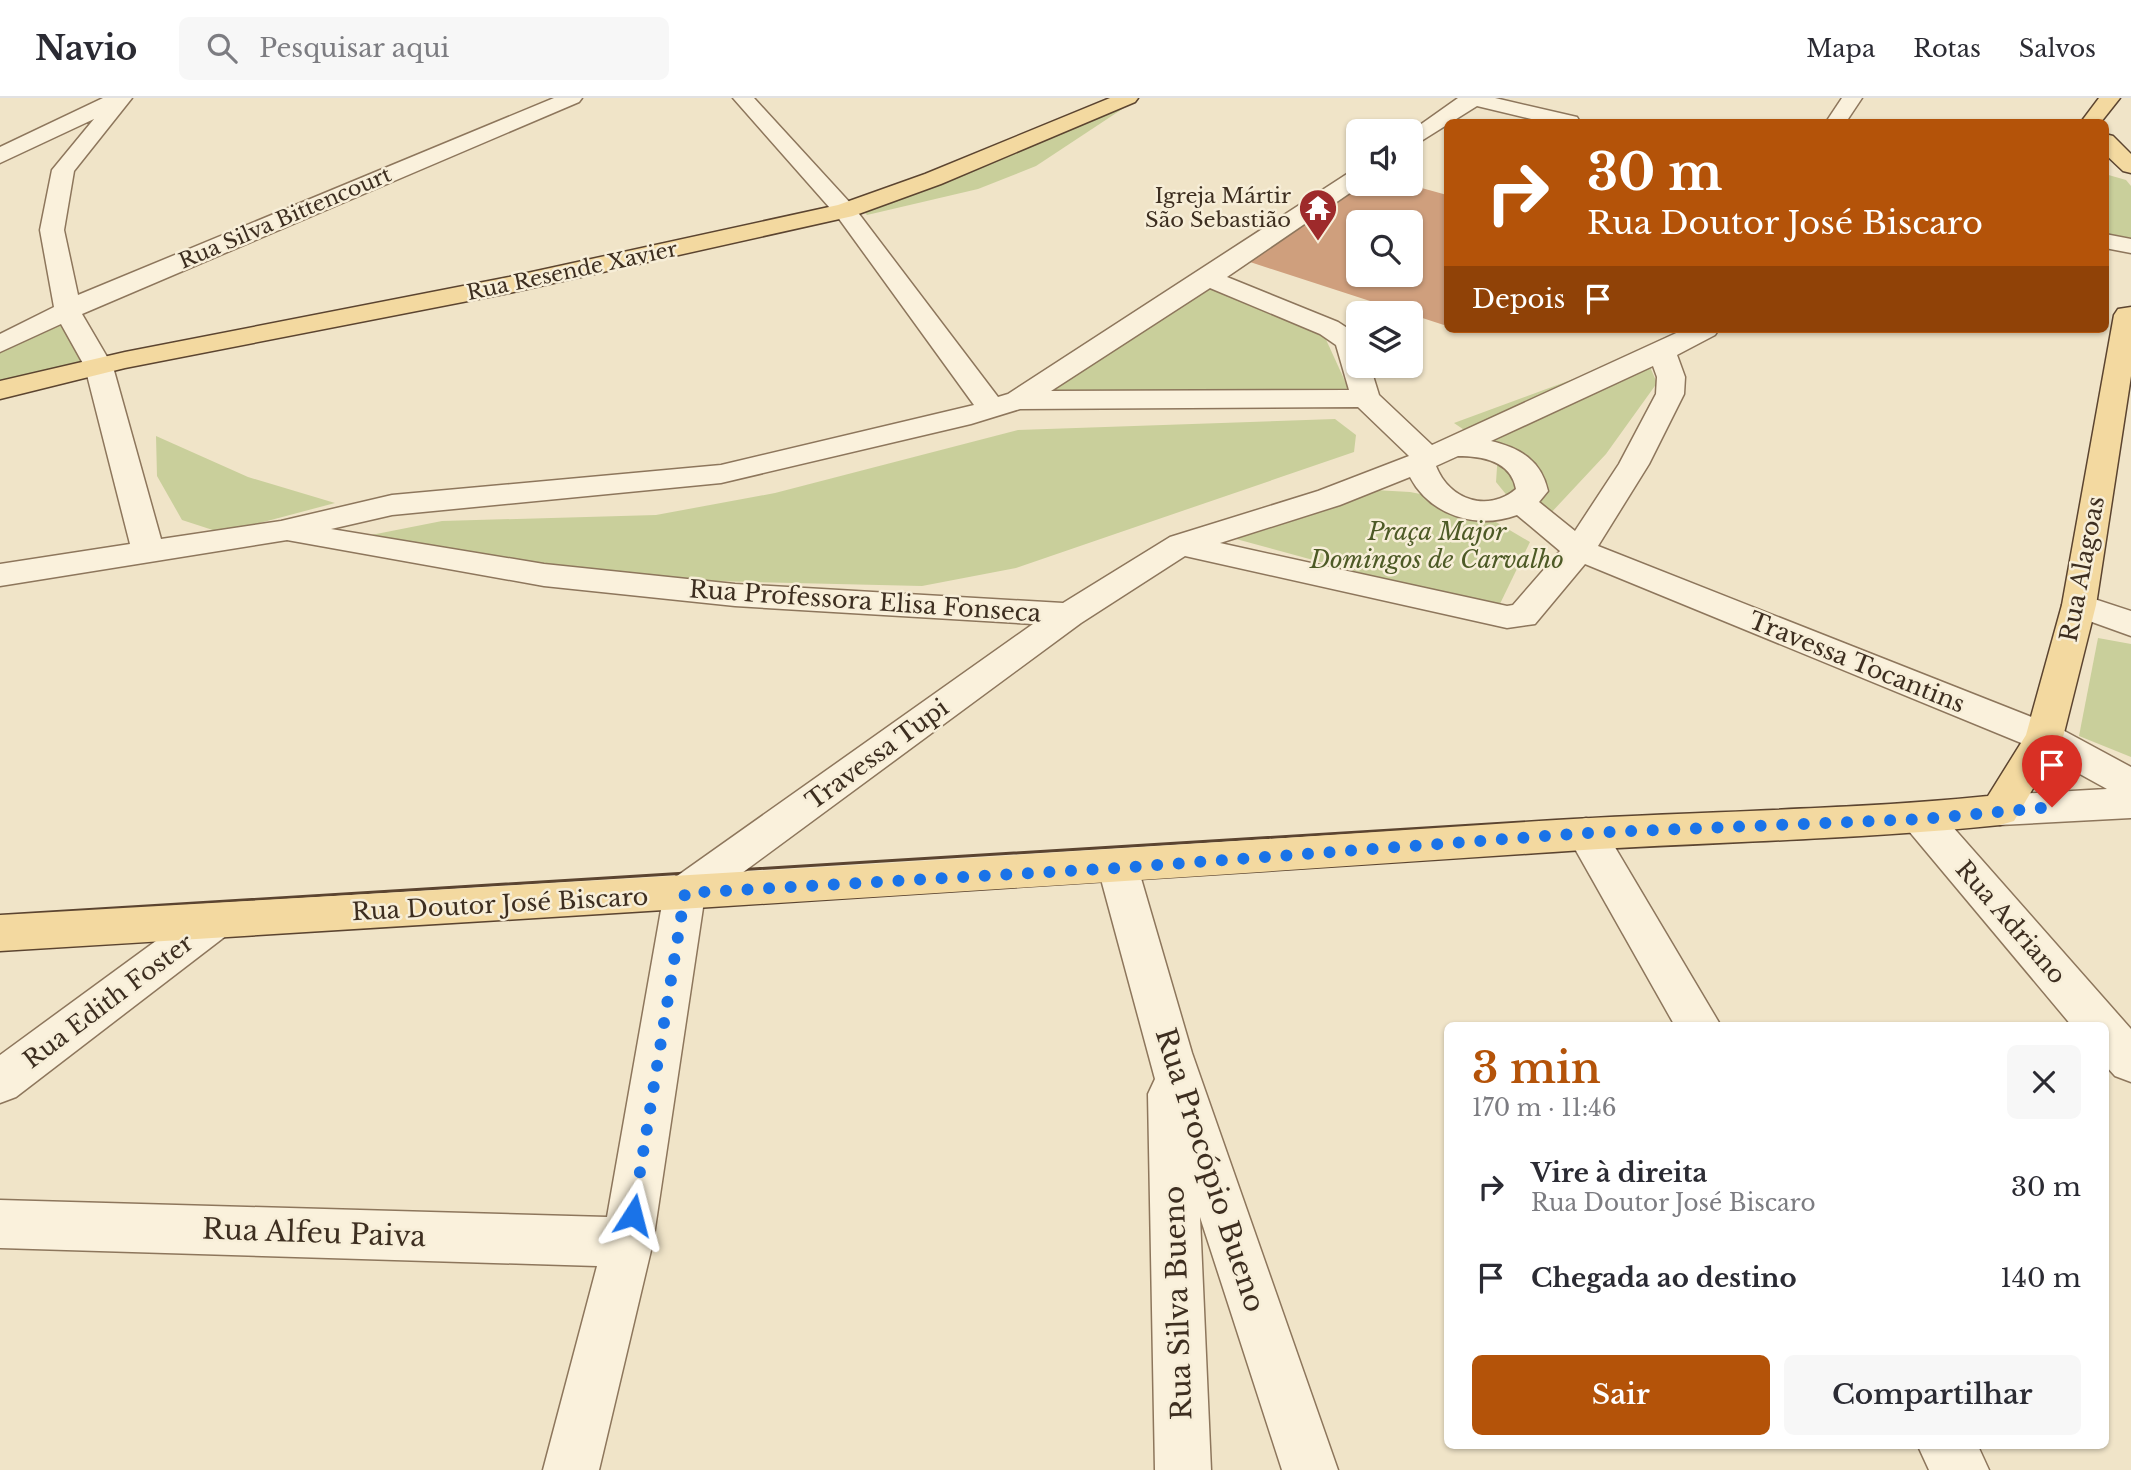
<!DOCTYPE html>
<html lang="pt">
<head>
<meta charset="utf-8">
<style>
  :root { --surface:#fff; --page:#f7f7f7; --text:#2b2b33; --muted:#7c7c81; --line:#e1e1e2; --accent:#b45309 }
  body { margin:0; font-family:"Libre Baskerville",serif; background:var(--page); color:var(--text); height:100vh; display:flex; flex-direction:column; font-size:26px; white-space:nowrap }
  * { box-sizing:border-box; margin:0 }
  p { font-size:23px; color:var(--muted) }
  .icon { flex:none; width:38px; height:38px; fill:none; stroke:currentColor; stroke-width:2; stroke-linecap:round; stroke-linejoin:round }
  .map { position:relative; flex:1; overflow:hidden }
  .panel { position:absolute; left:1444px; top:924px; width:665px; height:427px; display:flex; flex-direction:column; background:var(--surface); border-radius:10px; box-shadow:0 2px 5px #0004 }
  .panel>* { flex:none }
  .guide { position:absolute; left:1444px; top:21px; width:665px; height:214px; border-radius:10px; box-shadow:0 2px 5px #0004; background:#b45309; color:#fff; overflow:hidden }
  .buttons { position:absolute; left:1346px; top:21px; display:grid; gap:14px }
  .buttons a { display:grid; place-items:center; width:77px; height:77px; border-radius:10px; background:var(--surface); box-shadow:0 2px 5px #0004; font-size:35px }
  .pin { position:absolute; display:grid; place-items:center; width:60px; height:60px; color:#fff; margin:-72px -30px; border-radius:50% 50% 50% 0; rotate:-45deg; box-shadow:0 0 7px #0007 }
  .pin .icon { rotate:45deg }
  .me { position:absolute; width:77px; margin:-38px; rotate:9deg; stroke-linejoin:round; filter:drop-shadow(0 0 5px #0008) }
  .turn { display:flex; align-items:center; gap:24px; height:147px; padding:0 28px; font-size:32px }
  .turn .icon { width:91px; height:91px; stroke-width:2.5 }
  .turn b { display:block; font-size:49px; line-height:60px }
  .then { display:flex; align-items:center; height:66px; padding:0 28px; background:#0003; gap:14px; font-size:26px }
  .round { display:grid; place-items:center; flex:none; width:74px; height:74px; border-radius:10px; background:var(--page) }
  .headline { display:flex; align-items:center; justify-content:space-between; height:119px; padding:0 28px }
  h1 { font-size:42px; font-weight:600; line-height:52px; color:var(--accent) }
  .action { display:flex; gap:14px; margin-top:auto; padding:14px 28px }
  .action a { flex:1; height:80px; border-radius:10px; background:var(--accent); color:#fff; font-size:28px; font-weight:600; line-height:80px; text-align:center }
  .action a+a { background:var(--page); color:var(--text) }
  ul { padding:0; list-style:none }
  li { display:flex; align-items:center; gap:21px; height:91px; padding:0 28px }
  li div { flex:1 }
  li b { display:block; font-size:26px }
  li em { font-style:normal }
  header { display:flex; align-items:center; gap:42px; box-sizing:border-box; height:98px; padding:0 35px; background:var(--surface); border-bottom:2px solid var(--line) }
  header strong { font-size:33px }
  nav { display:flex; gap:38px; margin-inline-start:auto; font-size:24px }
  .search { width:490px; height:63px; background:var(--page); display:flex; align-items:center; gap:18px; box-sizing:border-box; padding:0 24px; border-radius:10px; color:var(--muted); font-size:26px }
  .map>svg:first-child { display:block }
</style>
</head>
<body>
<header>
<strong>Navio</strong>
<div class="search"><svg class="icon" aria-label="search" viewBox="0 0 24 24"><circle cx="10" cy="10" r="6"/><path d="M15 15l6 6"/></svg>Pesquisar aqui</div>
<nav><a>Mapa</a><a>Rotas</a><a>Salvos</a></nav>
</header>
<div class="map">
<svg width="2131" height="1372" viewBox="0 0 2131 1372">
  <rect width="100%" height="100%" fill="#f0e4c8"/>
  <g fill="#c9cf9b">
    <path d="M 1139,0 L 1036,68 L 978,91 L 867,117 L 861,111 Z"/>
    <path d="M 2105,76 L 2126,82 L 2131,88 L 2131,140 L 2105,135 Z"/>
    <path d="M 1211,187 L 1323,235 L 1350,294 L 1043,296 Z"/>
    <path d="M 63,219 L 86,266 L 0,287 L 0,248 Z"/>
    <path d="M 1644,255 L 1657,285 L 1606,356 L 1535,432 L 1496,384 L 1498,355 L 1454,325 Z"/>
    <path d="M 1335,321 L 1356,337 L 1354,354 L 1016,470 L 922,488 L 714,483 L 568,469 L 366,438 L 442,423 L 656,417 L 775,395 L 1018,332 Z"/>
    <path d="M 156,338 L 248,379 L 335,405 L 222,435 L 182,422 L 157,378 Z"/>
    <path d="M 1339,390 L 1410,394 L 1462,404 L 1530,444 L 1497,512 L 1203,432 Z"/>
    <path d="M 2098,540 L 2131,546 L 2131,659 L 2079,638 Z"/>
  </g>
  <path fill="#cf9f7d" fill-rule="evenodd" d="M 1361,86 L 1407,86 L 1447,97 L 1447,228 L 1250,164 ZM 1358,124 L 1410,124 L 1410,177 L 1358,177 Z"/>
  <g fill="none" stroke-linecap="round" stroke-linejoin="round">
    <g stroke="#8d765c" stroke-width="3">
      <g id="minor">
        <path d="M 103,0 L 132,0 L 74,73 L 64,132 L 78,197 L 554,0 L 582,0 L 579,4 L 82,216 L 113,269 L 161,441 L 281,423 L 392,397 L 721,367 L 974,307 L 837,118 L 733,0 L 754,0 L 853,108 L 998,299 L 1008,296 L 1350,74 L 1358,72 L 1358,86 L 1363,86 L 1227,179 L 1338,224 L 1358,237 L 1358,268 L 1370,268 L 1379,297 L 1432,347 L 1685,231 L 1719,231 L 1715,237 L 1677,257 L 1685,279 L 1684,296 L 1649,366 L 1598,448 L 2057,629 L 2131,669 L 2131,720 L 2000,727 L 1986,723 L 1980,712 L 1986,701 L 2000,697 L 2107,691 L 2031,649 L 1585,466 L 1535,526 L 1507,530 L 1185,458 L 1081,525 L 704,803 L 653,1144 L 599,1372 L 543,1372 L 597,1168 L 0,1150 L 0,1102 L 607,1119 L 664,795 L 670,783 L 1033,526 L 735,508 L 544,488 L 287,442 L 0,488 L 0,466 L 130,446 L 85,269 L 61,226 L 0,254 L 0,236 L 54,209 L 40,132 L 52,72 L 94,21 L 0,65 L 0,49 ZM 1210,190 L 1320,236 L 1336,247 L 1349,292 L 1051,293 ZM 1653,268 L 1657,279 L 1656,296 L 1619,366 L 1575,433 L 1539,404 L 1548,393 C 1541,362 1520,350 1491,343 ZM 1358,309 L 1409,358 L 1318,393 L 1170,439 L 1063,505 L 735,486 L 544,466 L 331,431 L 392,417 L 721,385 L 971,326 L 1020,311 ZM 1458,358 C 1483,358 1511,363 1516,391 C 1488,415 1449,402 1436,368 ZM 1410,379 C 1430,417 1476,432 1517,417 L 1560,453 L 1513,507 L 1507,508 L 1220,445 L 1340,407 Z"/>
        <path d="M 1458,0 L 1495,0 L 1577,19 L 1580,24 L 1544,24 L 1477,8 L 1410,50 L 1410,34 Z"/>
        <path d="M 1842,0 L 1862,0 L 1846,24 L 1826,24 Z"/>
        <path d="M 2105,136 L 2131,141 L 2131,155 L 2105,150 Z"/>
        <path d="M 2079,496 L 2131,513 L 2131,538 L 2067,515 L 2062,507 L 2067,499 Z"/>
        <path d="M 1922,706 L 1936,710 L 2131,931 L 2131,984 L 2115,978 L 2105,967 L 2105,928 L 2072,928 L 1908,732 L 1902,721 L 1908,710 Z"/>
        <path d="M 1586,720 L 1600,724 L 1721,928 L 1675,928 L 1566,735 L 1572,724 Z"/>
        <path d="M 1118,754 L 1132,759 L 1138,770 L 1192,955 L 1338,1372 L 1282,1372 L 1200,1119 L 1211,1372 L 1155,1372 L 1148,996 L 1155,981 L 1098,770 L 1104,759 Z"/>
        <path d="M 216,805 L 231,810 L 237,822 L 231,834 L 16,999 L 0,1005 L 0,957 L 201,810 Z"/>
        <path d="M 1918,1348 L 1978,1348 L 1989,1372 L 1929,1372 Z"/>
      </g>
    </g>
    <g stroke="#5b4430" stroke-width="3">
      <g id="major">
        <path d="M 1110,0 L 1138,0 L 1135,4 L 941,86 L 853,118 L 509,195 L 125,270 L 0,301 L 0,283 L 125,254 L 509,179 L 838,107 L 925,76 Z"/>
        <path d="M 2099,0 L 2120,0 L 2101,24 L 2081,24 Z"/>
        <path d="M 2105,36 L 2113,38 L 2131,56 L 2131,75 L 2123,73 L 2105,56 Z"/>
        <path d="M 2131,209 L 2131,278 L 2096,507 L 2063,639 L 2014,723 L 2000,727 C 1846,743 1692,744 1538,755 C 1025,791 513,821 0,853 L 0,817 C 513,788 1026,758 1539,723 C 1688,713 1839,713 1988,698 L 2026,637 L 2062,507 L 2114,217 L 2118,211 Z"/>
      </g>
    </g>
    <use href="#minor" fill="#faf1dc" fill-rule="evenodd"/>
    <use href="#major" fill="#f3d9a0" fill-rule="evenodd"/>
  </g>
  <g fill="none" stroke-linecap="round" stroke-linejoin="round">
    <path stroke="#1a73e8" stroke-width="12" stroke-dasharray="0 21.6" d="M 633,1117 L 685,795 L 1118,770 L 1586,735 L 1922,721 L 2052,709"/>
  </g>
  <defs>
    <g id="temple-pin" transform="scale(2.0125)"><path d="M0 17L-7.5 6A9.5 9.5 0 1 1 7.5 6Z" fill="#9e2a2b" stroke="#f7eed8"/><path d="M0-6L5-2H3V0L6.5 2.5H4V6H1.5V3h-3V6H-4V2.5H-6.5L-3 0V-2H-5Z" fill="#fff"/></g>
  </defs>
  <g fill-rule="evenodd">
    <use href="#temple-pin" x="1318" y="110"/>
  </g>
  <g text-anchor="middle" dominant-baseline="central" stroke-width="5" stroke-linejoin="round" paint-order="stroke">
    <g font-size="21" fill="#3d2e20" stroke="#f7eed8" text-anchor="end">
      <text x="1291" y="98">Igreja Mártir<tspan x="1291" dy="24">São Sebastião</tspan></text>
    </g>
    <g font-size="21" fill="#3d2e20" stroke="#f7eed8">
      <text transform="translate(285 120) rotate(-23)">Rua Silva Bittencourt</text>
      <text transform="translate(572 173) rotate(-12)">Rua Resende Xavier</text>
    </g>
    <g font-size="24" font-style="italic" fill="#4d5a26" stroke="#f7eed8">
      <text x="1437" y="433">Praça Major<tspan x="1437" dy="28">Domingos de Carvalho</tspan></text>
    </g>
    <g font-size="24" fill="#3d2e20" stroke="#f7eed8">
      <text transform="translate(2082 471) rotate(-79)">Rua Alagoas</text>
      <text transform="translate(865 503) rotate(4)">Rua Professora Elisa Fonseca</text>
      <text transform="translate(1857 564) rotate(22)">Travessa Tocantins</text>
      <text transform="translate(877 656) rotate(-36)">Travessa Tupi</text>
      <text transform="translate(500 806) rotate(-3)">Rua Doutor José Biscaro</text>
      <text transform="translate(2011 824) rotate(49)">Rua Adriano</text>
      <text transform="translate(108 903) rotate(-37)">Rua Edith Foster</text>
    </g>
    <g font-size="28" fill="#3d2e20" stroke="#f7eed8">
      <text transform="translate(1210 1072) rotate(72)">Rua Procópio Bueno</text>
      <text transform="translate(314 1135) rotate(2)">Rua Alfeu Paiva</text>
      <text transform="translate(1178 1205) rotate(-92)">Rua Silva Bueno</text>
    </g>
  </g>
</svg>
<div class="buttons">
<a><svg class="icon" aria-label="sound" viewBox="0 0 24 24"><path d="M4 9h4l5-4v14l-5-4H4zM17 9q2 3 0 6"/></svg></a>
<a><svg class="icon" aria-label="search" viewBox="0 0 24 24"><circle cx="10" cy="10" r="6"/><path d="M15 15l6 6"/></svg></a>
<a><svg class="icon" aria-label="layers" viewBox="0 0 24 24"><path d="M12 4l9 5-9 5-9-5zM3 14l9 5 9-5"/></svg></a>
</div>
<div class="pin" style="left:2052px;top:709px;background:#d93025"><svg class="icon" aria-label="arrive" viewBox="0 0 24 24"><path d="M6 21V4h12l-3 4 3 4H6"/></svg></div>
<svg class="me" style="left:633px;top:1117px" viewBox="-20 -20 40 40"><path d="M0-17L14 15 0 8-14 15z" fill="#1a73e8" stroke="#fff" stroke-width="4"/></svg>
<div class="guide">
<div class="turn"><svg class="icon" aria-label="right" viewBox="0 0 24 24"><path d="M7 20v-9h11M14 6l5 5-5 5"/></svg><div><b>30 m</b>Rua Doutor José Biscaro</div></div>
<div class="then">Depois<svg class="icon" aria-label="arrive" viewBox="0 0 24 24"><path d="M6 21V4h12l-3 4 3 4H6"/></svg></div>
</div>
<section class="panel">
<div class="headline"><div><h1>3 min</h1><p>170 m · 11:46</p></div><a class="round"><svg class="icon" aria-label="close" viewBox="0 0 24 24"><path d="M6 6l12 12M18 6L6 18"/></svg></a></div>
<ul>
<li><svg class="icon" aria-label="right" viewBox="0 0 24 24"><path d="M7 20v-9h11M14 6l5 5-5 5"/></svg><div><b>Vire à direita</b><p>Rua Doutor José Biscaro</p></div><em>30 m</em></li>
<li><svg class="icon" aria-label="arrive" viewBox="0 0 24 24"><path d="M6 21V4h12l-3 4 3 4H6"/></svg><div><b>Chegada ao destino</b></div><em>140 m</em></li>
</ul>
<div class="action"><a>Sair</a><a>Compartilhar</a></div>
</section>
</div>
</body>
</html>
